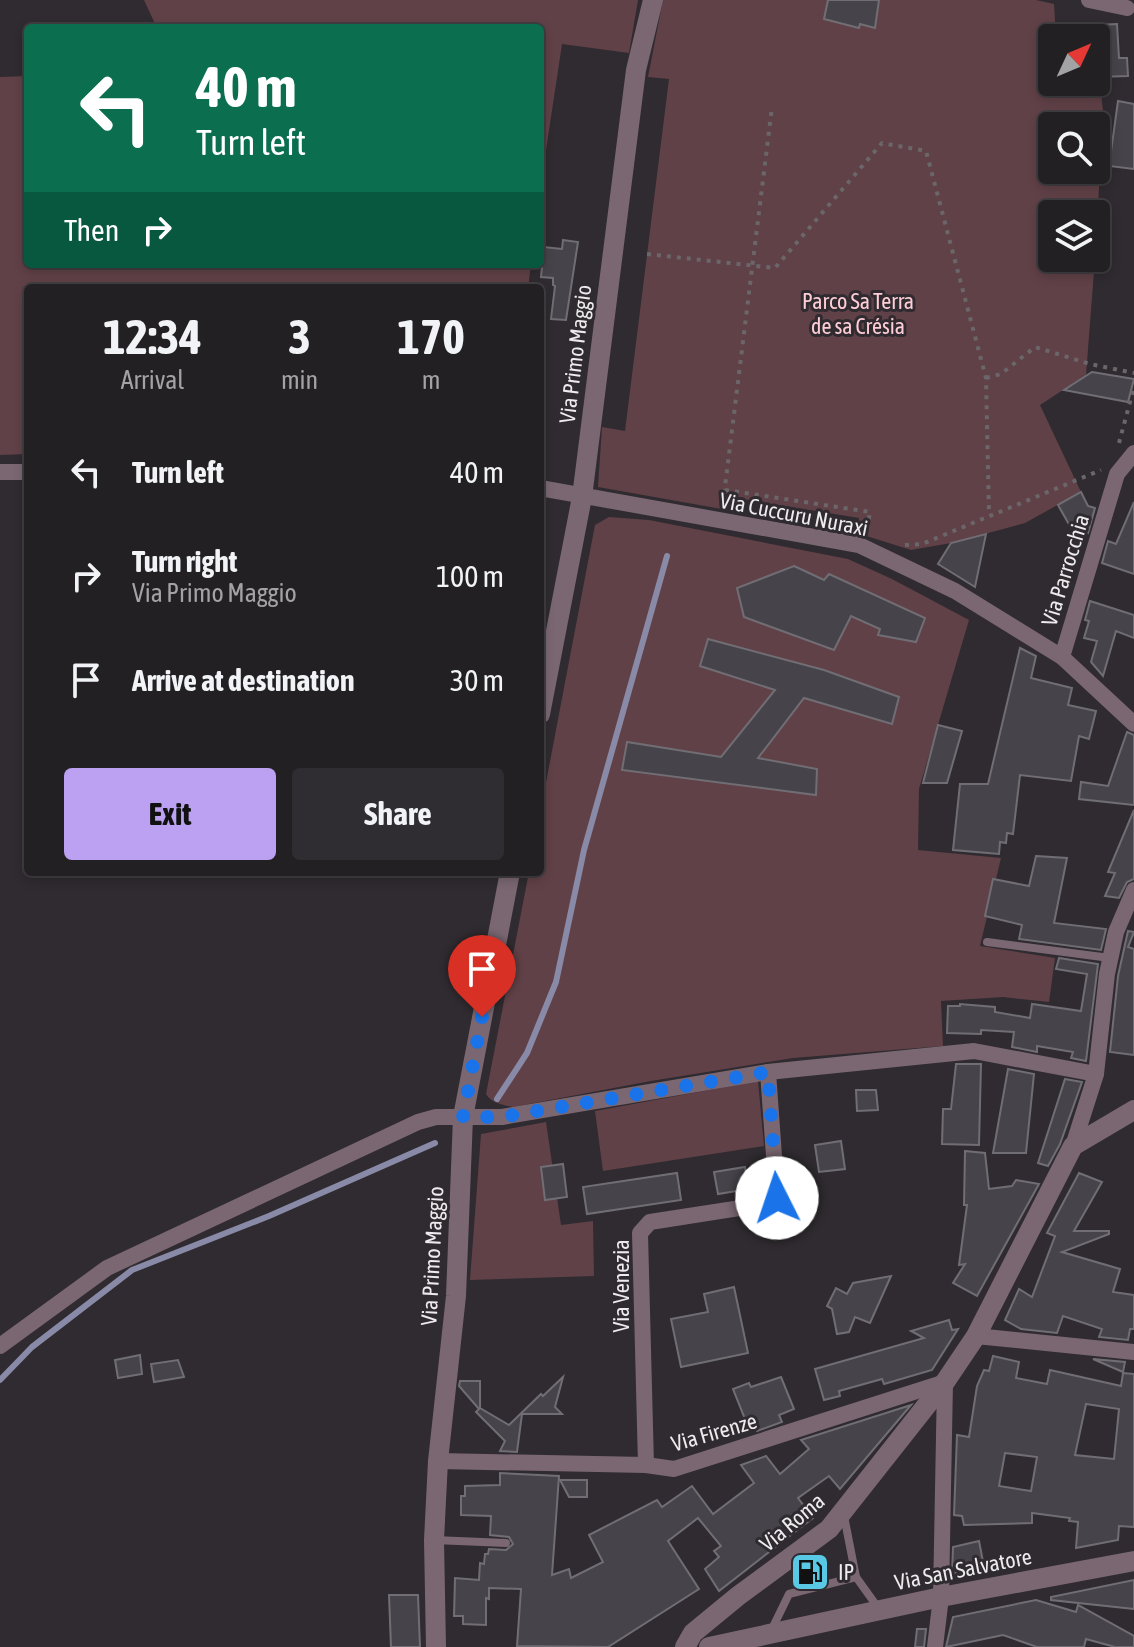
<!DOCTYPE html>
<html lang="en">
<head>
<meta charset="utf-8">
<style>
  :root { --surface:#232024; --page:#2f2d31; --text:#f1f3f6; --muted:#a3a3a6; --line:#403e41; --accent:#bca0f2 }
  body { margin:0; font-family:"Asap Condensed",sans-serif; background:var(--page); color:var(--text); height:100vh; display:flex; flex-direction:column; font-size:30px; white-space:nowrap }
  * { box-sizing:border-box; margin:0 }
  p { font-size:26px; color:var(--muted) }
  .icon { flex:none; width:44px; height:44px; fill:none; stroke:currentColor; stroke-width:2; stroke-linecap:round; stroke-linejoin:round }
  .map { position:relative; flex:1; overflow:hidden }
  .side { position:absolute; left:24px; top:284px; width:520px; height:592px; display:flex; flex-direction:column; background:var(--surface); border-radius:8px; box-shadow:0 4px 12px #0003,0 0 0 2px var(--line) }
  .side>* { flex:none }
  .banner { position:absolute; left:24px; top:24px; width:520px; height:244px; border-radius:8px; box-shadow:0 4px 12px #0003,0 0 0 2px var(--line); background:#0b6e4f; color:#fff; overflow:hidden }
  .needle { width:52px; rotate:46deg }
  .buttons { position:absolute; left:1038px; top:24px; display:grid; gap:16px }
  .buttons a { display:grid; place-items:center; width:72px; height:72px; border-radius:8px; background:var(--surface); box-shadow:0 4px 12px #0003,0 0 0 2px var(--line); font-size:40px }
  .pin { position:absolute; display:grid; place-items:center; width:68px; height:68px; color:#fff; margin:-82px -34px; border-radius:50% 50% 50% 0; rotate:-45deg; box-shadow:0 0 8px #0007 }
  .pin .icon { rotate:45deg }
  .me { position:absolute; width:88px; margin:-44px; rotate:356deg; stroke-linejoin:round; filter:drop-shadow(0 0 6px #0008) }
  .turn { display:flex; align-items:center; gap:28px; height:168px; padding:0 40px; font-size:36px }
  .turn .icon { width:104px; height:104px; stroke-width:2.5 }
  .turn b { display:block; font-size:56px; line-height:68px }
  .then { display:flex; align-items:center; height:76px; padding:0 40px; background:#0003; gap:16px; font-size:30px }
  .eta { display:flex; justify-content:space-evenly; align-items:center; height:136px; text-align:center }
  .eta b { font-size:48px; font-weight:700; line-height:56px }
  .action { display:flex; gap:16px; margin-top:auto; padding:16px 40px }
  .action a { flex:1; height:92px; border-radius:8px; background:var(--accent); color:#111; font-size:32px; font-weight:700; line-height:92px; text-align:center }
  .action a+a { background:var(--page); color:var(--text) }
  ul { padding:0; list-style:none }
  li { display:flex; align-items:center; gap:24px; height:104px; padding:0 40px }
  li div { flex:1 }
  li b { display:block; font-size:30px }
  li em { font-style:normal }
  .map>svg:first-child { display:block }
</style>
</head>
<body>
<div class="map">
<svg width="1134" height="1647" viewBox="0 0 1134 1647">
  <rect width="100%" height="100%" fill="#2f2b30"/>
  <g fill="#604147" fill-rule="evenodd">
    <path d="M 144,0 L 638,0 L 629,53 L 562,44 L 540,190 L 540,28 L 157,28 Z"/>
    <path d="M 663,0 L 1036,0 L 1054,4 L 1056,38 L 1052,38 L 1052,82 L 1086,82 L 1101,93 L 1103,111 L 1096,245 L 1096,214 L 1052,214 L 1052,258 L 1095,258 L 1086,375 L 1040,405 L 1081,492 L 1025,523 L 951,543 L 911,550 L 857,533 L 859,518 L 736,498 L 733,511 L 598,487 L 602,427 L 625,431 L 669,79 L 648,77 ZM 1052,126 L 1096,126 L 1096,170 L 1052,170 Z"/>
    <path d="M 28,76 L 28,264 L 531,264 L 528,288 L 28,288 L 28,454 L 0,455 L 0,77 Z"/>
    <path d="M 609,517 L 649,520 L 848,559 L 892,579 L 969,620 L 919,789 L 918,850 L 1001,858 L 980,946 L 1055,958 L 1049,1002 L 1003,997 L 941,1001 L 943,1046 L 793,1058 L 651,1081 L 513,1107 C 503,1105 491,1103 486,1094 L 529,872 L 540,872 L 540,814 L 595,525 Z"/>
    <path d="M 758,1081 L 764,1146 L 603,1171 L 595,1111 Z"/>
    <path d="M 546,1122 L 561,1225 L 593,1221 L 594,1276 L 470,1280 L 481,1134 Z"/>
  </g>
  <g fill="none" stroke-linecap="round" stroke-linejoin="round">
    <g stroke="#898aa7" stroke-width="6">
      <path d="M 497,1099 L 527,1053 L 556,982 L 584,850 L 667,556"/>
      <path d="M 0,1380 L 32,1347 L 132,1270 L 269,1216 L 435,1143"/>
    </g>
  </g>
  <g fill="#46444a" stroke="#706e74" stroke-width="2" fill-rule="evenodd">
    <path d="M 828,0 L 879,0 L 875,28 L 860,24 L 859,28 L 824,19 Z"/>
    <path d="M 1117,24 L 1119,58 L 1127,58 L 1128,76 L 1098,77 L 1096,25 Z"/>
    <path d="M 1118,101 L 1134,104 L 1134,169 L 1109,166 Z"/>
    <path d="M 563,240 L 578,242 L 566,320 L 551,319 L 555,286 L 553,285 L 553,278 L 541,277 L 544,247 L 562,249 Z"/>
    <path d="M 1092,372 L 1134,379 L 1128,402 L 1064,390 Z"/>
    <path d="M 1081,492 L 1088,506 L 1095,508 L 1088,533 L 1071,528 L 1058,505 Z"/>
    <path d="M 1134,502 L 1134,574 L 1102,563 L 1108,541 L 1116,544 Z"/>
    <path d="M 986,534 L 975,587 L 938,564 L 951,543 Z"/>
    <path d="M 794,566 L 824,580 L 829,574 L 925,618 L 916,642 L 878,635 L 880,629 L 851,616 L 834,650 L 744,617 L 737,588 Z"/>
    <path d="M 1090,601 L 1134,615 L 1134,638 L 1116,631 L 1103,676 L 1091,662 L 1097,641 L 1084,638 L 1089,621 L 1085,620 Z"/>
    <path d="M 708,639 L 824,670 L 899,697 L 892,724 L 804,698 L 758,758 L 817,769 L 816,795 L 622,770 L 627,742 L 721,757 L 775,690 L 700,666 Z"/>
    <path d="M 1020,648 L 1036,656 L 1031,678 L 1072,688 L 1068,705 L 1096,711 L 1089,739 L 1079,736 L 1071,781 L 1020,775 L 1013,834 L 1007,833 L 1006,843 L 1000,842 L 999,854 L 953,850 L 960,784 L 988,784 Z"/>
    <path d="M 938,725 L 962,731 L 947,783 L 923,783 Z"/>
    <path d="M 1127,732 L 1134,735 L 1134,805 L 1079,799 L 1081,782 L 1108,786 Z"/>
    <path d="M 1134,810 L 1134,879 L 1127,882 L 1119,898 L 1105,896 L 1115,873 L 1108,872 Z"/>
    <path d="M 1036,856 L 1067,858 L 1054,923 L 1106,929 L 1101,950 L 1019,939 L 1022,925 L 985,916 L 993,879 L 1029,886 Z"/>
    <path d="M 1128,931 L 1134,932 L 1128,947 L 1134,949 L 1134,1055 L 1110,1052 L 1118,976 Z"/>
    <path d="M 1059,958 L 1098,964 L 1086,1061 L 1071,1058 L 1073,1052 L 1037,1046 L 1037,1052 L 1012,1047 L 1014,1032 L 981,1030 L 981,1034 L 947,1033 L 948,1006 L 960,1006 L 960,1004 L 995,1007 L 995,1012 L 1030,1018 L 1032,1004 L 1081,1011 L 1087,974 L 1056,969 Z"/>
    <path d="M 956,1064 L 981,1064 L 979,1145 L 942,1144 L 943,1109 L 951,1109 Z"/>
    <path d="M 1008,1069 L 1034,1074 L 1026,1153 L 993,1153 Z"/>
    <path d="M 1065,1079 L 1082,1082 L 1060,1144 L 1048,1166 L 1038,1163 Z"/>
    <path d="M 856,1090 L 876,1090 L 878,1110 L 857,1111 Z"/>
    <path d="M 841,1141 L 845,1169 L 819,1172 L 815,1145 Z"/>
    <path d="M 965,1151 L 985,1153 L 989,1189 L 1012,1186 L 1016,1180 L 1039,1184 L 977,1296 L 953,1283 L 965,1264 L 959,1265 L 967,1205 L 964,1205 Z"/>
    <path d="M 563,1164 L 567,1197 L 545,1200 L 541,1167 Z"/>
    <path d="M 745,1167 L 749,1189 L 718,1194 L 714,1172 Z"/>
    <path d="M 677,1173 L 681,1200 L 587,1214 L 583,1187 Z"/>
    <path d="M 1079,1173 L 1102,1182 L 1074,1231 L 1109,1231 L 1109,1234 L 1062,1252 L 1120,1269 L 1113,1292 L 1134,1295 L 1134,1329 L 1130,1329 L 1128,1340 L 1099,1337 L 1102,1329 L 1063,1316 L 1057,1333 L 1021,1329 L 1005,1320 L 1019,1289 L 1032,1297 L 1055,1236 L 1047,1233 Z"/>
    <path d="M 891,1276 L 870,1323 L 855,1317 L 849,1332 L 837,1334 L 832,1309 L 827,1306 L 836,1288 L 847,1294 L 853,1283 Z"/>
    <path d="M 734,1287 L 748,1353 L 681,1367 L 671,1319 L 708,1312 L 704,1294 Z"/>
    <path d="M 949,1320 L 952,1330 L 958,1329 L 932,1370 L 884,1384 L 882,1379 L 839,1391 L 840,1396 L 824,1400 L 815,1369 L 924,1338 L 911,1331 Z"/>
    <path d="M 140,1355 L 142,1374 L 118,1378 L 115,1360 Z"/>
    <path d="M 993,1356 L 1019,1362 L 1016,1378 L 1047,1384 L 1050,1370 L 1121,1386 L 1123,1373 L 1134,1374 L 1134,1527 L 1119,1526 L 1118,1540 L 1076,1548 L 1078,1522 L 1069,1521 L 1070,1518 L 1032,1513 L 1032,1523 L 964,1525 L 962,1516 L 954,1515 L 957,1435 L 969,1437 L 977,1386 L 984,1370 L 989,1371 ZM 1086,1404 L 1119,1409 L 1114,1459 L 1075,1455 ZM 1005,1453 L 1037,1457 L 1031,1491 L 999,1486 Z"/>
    <path d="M 1093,1359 L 1125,1362 L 1123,1372 Z"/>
    <path d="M 178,1360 L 184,1377 L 154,1382 L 151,1364 Z"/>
    <path d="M 563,1377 L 555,1407 L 562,1414 L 522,1414 L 517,1452 L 500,1451 L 505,1441 L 476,1412 L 479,1409 L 459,1386 L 460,1381 L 480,1381 L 480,1408 L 509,1425 L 541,1394 L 543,1396 Z"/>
    <path d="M 781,1377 L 794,1409 L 779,1415 L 782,1422 L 757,1431 L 751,1417 L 745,1419 L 733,1389 L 749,1383 L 751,1387 Z"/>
    <path d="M 911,1405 L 840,1489 L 829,1476 L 798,1498 L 813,1518 L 719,1591 L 705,1569 L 719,1557 L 714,1551 L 721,1546 L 698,1518 L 668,1541 L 699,1589 L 608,1647 L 517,1646 L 521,1589 L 489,1588 L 489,1599 L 486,1598 L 486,1625 L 463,1624 L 463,1616 L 454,1616 L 455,1578 L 479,1580 L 480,1563 L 484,1564 L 485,1554 L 488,1554 L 489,1549 L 506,1550 L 513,1544 L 509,1537 L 490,1535 L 491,1516 L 461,1515 L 461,1496 L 465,1496 L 465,1486 L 500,1485 L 500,1473 L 559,1476 L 552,1575 L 569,1569 L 571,1578 L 603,1562 L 589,1535 L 657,1500 L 662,1507 L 692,1486 L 713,1514 L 754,1483 L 741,1465 L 766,1456 L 780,1474 L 809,1449 L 801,1440 Z"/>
    <path d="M 560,1480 L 587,1480 L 587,1497 L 569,1497 Z"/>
    <path d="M 979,1541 L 984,1567 L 952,1574 L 953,1547 Z"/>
    <path d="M 1134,1580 L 1134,1609 L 1051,1600 L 1051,1597 Z"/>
    <path d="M 389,1595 L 418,1595 L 420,1647 L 391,1647 Z"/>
    <path d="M 1036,1600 L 1076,1612 L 1078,1605 L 1134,1636 L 1134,1647 L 1115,1647 L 1086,1639 L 1084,1647 L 1037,1647 L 1003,1635 L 946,1647 L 953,1617 Z"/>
    <path d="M 917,1629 L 926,1629 L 924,1647 L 915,1647 Z"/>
  </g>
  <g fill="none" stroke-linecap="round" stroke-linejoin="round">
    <g stroke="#6a666a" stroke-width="4" stroke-dasharray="4 6" stroke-linecap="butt">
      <path d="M 647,254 L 775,268 L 882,143 L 926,151 L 986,378 L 989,515"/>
      <path d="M 986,378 L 1001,374 L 1035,347 L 1090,364 L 1134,373"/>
      <path d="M 1119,443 L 1134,387"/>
      <path d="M 725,490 L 870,512 L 867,530"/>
      <path d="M 723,503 L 772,107"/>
      <path d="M 905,545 L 922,544 L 1101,470"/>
    </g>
    <g stroke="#7a6771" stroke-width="8">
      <path d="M 987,942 L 1110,958"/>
      <path d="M 844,1516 L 856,1577"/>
      <path d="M 434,1540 L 506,1543"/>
      <path d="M 771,1631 L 789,1594 L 856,1577 L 879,1609"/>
    </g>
    <g stroke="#7a6771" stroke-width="16">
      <path d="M 1089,0 L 1127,8"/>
      <path d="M 0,472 L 28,472"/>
      <path d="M 540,488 L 859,545 L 955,591 L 1062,657 L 1134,724"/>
      <path d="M 1062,657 L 1117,474 L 1134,453"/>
      <path d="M 1073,1146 L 1096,1074 L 1107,974 L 1116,932 L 1134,890"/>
      <path d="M 976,1336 L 1134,1352"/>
      <path d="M 0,1346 L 107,1268 L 418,1122 L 436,1117 L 502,1117 L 768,1072 L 974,1051 L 1096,1074"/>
      <path d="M 438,1461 L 646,1465 L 674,1469 L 945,1382 L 941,1597 L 935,1647"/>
      <path d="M 646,1465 L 640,1233 L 650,1222 L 772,1203 L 777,1198 L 768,1072"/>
    </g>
    <g stroke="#7a6771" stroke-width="20">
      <path d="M 540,714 L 582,497 L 636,70 L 653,0"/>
      <path d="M 436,1647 L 434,1540 L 438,1461 L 456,1296 L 463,1117 L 510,872"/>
      <path d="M 685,1647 L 693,1633 L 738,1596 L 829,1529 L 945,1382 L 976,1336 L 1073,1146 L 1134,1110"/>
      <path d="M 709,1647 L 941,1597 L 1134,1561"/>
    </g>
  </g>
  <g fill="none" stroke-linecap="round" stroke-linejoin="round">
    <path stroke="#1a73e8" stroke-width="14" stroke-dasharray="0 25.2" d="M 482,1017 L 463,1117 L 502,1117 L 768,1072 L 777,1198"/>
  </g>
  <defs>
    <g id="fuel-square" transform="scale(2)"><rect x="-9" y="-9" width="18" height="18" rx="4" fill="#59c8e4" stroke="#2f2b30"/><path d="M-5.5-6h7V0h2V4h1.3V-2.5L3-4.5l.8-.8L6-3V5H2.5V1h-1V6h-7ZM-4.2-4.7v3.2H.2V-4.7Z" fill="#111"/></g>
  </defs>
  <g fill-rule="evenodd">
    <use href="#fuel-square" x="810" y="1572"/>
  </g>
  <g text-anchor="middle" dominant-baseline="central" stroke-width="6" stroke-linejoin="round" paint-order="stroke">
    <g font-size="22" fill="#fecdd5" stroke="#2f2b30">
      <text x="858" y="301">Parco Sa Terra<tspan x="858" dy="25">de sa Crésia</tspan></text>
    </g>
    <g font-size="22" fill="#eeebee" stroke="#2f2b30">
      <text transform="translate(575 354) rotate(-83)">Via Primo Maggio</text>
      <text transform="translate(794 514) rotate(11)">Via Cuccuru Nuraxi</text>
      <text transform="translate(1065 570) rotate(-73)">Via Parrocchia</text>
      <text transform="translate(432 1256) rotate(-87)">Via Primo Maggio</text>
      <text transform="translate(621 1286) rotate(-90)">Via Venezia</text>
      <text transform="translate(714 1432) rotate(-16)">Via Firenze</text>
      <text transform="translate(792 1522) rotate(-40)">Via Roma</text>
      <text transform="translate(963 1569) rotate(-11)">Via San Salvatore</text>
    </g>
    <g font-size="22" fill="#eeebee" stroke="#2f2b30" text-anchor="start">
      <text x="838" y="1572">IP</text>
    </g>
  </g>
</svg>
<div class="buttons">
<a><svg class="needle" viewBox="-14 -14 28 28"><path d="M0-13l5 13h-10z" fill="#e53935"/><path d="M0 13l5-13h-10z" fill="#a3a3a6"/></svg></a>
<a><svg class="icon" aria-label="search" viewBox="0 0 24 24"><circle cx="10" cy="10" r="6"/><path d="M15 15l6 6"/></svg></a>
<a><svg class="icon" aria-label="layers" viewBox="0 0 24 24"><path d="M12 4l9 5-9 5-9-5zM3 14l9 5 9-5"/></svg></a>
</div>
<div class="pin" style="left:482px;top:1017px;background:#d93025"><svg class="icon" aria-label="arrive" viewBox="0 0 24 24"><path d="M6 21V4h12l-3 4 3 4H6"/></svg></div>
<svg class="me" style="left:777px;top:1198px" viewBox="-20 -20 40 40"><circle r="19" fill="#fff"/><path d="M0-13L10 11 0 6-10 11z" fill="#1a73e8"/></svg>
<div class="banner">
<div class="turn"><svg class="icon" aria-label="left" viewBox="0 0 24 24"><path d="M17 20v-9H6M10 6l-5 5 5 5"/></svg><div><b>40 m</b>Turn left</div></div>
<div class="then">Then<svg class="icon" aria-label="right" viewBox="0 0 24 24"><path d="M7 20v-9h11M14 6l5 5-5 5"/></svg></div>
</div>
<section class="side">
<div class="eta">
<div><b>12:34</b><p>Arrival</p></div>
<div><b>3</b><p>min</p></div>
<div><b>170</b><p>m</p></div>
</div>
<ul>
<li><svg class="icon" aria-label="left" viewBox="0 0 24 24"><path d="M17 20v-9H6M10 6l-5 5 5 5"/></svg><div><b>Turn left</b></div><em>40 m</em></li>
<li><svg class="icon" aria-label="right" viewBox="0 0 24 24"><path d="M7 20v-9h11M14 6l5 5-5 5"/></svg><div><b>Turn right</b><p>Via Primo Maggio</p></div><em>100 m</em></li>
<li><svg class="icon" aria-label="arrive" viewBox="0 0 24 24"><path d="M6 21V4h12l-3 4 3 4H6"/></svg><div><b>Arrive at destination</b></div><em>30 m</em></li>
</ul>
<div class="action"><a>Exit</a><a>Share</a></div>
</section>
</div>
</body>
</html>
